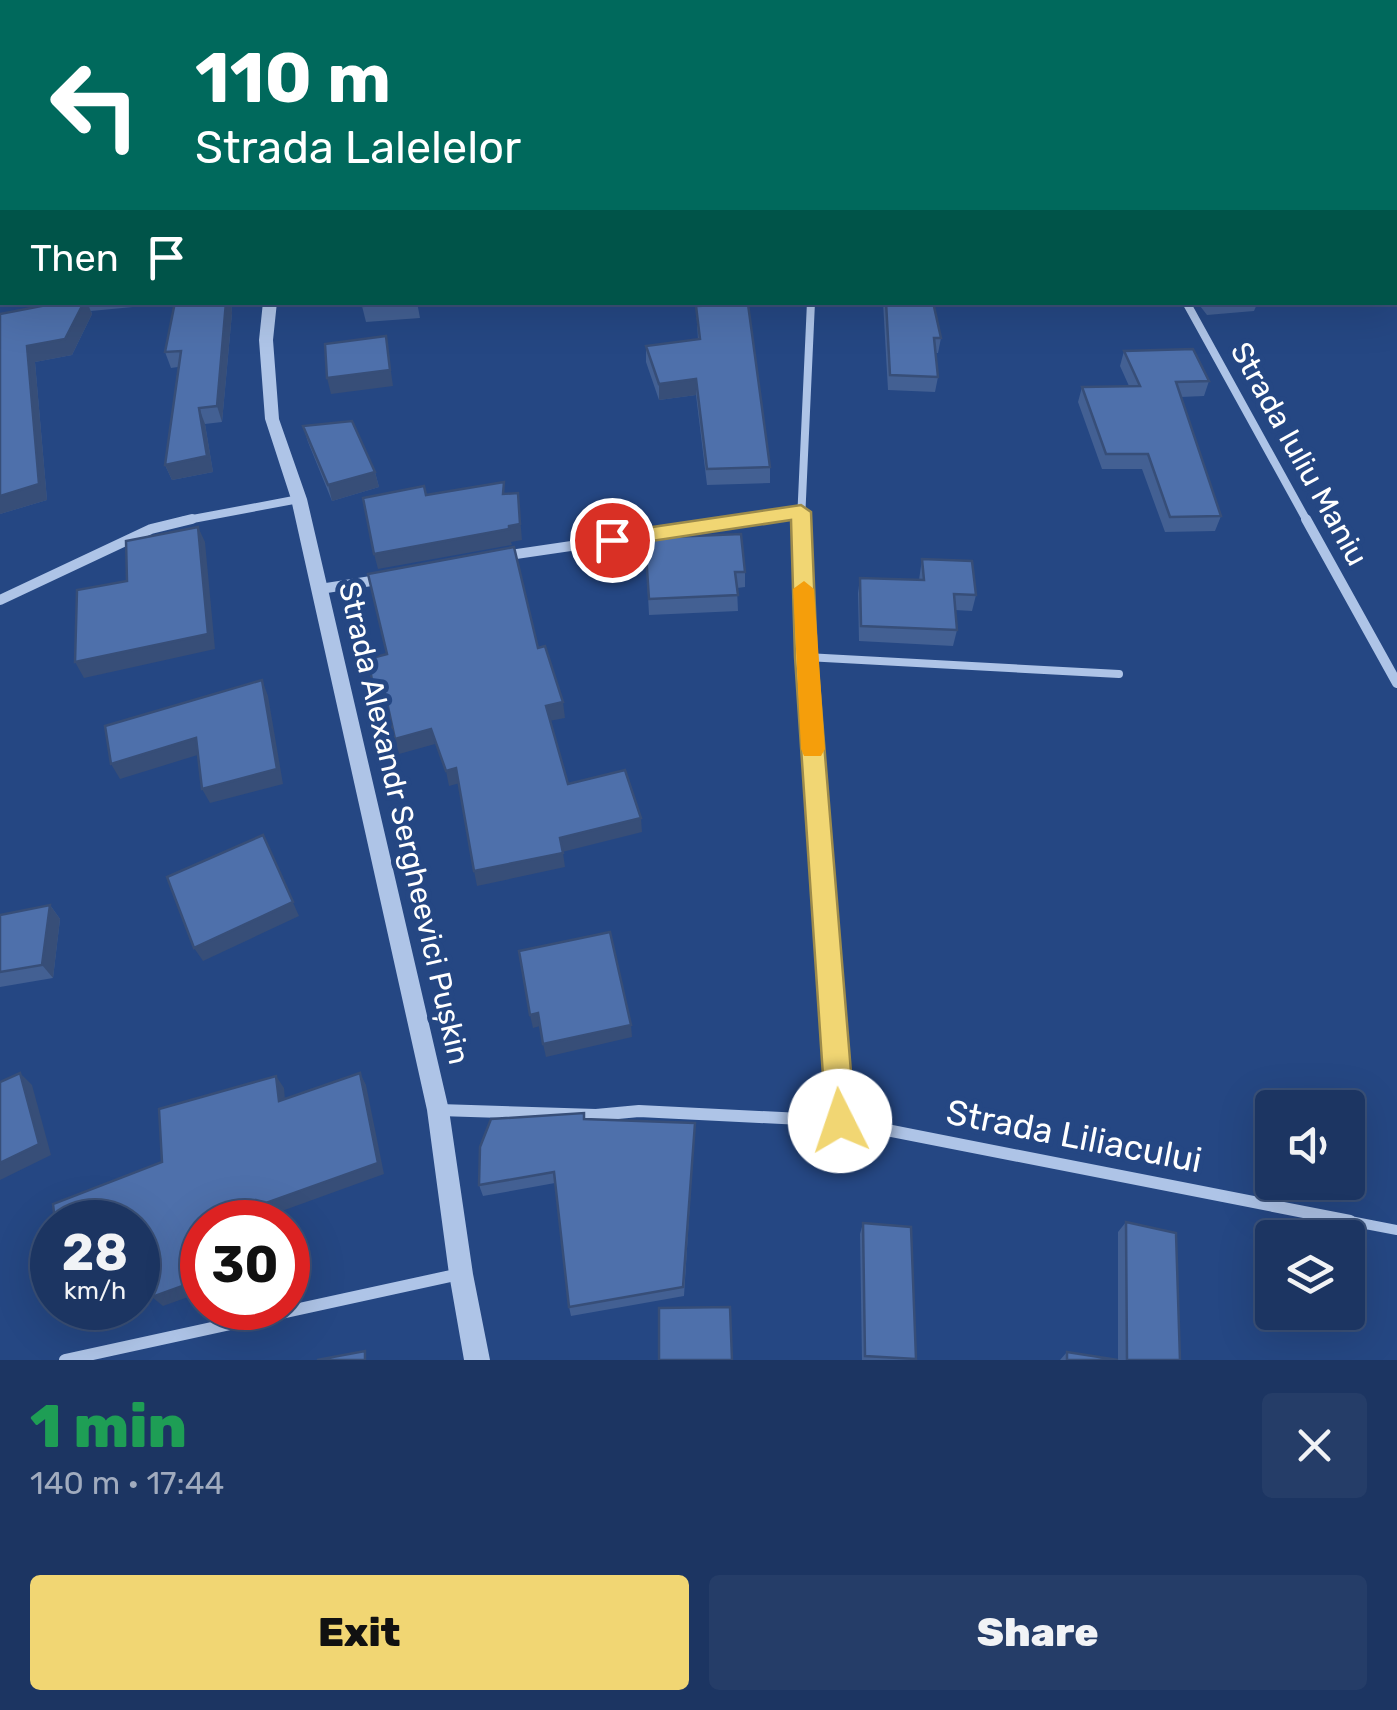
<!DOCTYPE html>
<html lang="en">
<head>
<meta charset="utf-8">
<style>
  :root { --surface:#1c3562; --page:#253d68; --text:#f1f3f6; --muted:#a0abbe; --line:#3a5077; --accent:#f1d673 }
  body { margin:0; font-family:Rubik,sans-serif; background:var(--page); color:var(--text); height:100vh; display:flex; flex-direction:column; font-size:38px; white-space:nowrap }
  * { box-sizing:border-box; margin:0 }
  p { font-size:32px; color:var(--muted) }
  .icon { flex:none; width:55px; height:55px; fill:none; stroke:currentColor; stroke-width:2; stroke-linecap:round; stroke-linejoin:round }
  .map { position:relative; height:1360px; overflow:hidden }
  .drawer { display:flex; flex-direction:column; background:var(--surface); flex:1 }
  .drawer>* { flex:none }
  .top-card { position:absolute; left:0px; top:0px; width:1398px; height:305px; box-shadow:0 10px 40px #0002,0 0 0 2px var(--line); background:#00695c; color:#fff; overflow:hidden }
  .buttons { position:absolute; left:1255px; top:1090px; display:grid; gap:20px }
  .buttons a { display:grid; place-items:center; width:110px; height:110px; border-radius:10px; background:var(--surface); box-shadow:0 10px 40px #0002,0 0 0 2px var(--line); font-size:50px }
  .speed { position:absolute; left:30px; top:1200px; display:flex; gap:20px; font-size:50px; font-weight:700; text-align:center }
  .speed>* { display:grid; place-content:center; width:130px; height:130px; border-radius:50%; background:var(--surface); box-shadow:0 10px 40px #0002,0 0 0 2px var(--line); line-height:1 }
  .speed small { font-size:25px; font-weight:400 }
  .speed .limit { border:15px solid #d22; background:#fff; color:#111 }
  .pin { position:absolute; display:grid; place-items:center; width:85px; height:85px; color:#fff; margin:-42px; border:5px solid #fff; border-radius:50%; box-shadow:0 2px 10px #0007 }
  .me { position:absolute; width:110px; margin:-55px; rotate:356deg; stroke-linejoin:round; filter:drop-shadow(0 0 8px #0008) }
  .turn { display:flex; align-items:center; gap:35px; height:210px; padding:0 30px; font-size:45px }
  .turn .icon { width:130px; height:130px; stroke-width:2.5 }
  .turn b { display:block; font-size:70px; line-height:85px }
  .then { display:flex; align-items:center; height:95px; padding:0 30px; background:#0003; gap:20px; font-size:38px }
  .round { display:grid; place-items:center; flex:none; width:105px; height:105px; border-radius:10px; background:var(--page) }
  .overview { display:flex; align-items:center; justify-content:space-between; height:170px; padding:0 30px }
  h1 { font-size:60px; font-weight:800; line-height:75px; color:#1e9e55 }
  .primary-button { display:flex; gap:20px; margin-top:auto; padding:20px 30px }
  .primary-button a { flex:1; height:115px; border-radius:10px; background:var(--accent); color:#111; font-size:40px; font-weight:800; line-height:115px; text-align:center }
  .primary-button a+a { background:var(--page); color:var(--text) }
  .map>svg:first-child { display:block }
</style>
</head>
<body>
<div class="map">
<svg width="1397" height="1360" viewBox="0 0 1397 1360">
  <rect width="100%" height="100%" fill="#254783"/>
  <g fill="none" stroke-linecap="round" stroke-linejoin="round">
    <path stroke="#aec4e7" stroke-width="8" d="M 806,657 L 1119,674"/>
    <path stroke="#aec4e7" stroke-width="10" d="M 1350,1221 L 1397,1230"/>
    <path stroke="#aec4e7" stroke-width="6" d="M 303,2 L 352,0"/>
    <g stroke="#aec4e7" stroke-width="8">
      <path d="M 1186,302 L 1307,521"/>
      <path d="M 182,521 L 299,499"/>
      <path d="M 738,521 L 801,512"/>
      <path d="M 801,521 L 811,302"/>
    </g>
    <g stroke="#aec4e7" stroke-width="10">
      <path d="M 801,519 L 806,657 L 824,891"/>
      <path d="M 1306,519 L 1397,683"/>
      <path d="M 503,556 L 755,519"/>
      <path d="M 320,589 L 384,579"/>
      <path d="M 0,600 L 151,529 L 192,519"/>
    </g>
    <g stroke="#aec4e7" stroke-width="12">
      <path d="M 823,889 L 841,1121"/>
      <path d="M 439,1110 L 596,1115 L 639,1111 L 841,1121 L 1350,1221"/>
      <path d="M 65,1360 L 460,1274"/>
    </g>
    <path fill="#aec4e7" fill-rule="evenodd" d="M 263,302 L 277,302 L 273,340 L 279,419 L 307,499 L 449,1110 L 473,1274 L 490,1360 L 464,1360 L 449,1274 L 427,1110 L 291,499 L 265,419 L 259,340 Z"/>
  </g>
  <g fill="#436093">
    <path d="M 550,0 L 1082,0 L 1083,2 L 550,2 Z"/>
    <path d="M 62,302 L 231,302 L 232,313 L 222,422 L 205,424 L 213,472 L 172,480 L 165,465 L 178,367 L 171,368 L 165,352 L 175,303 L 91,311 L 92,314 L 72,355 L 35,362 L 47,500 L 0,514 L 0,314 Z"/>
    <path d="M 417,302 L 420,318 L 366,322 L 362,306 Z"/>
    <path d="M 883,302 L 933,302 L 941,338 L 938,353 L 936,353 L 938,377 L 935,392 L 888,390 Z"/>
    <path d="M 1057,302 L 1087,302 L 1059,305 Z"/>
    <path d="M 1197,302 L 1258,302 L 1254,311 L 1207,315 Z"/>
    <path d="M 696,306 L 770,467 L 770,483 L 707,485 L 696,395 L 659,400 L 646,362 L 646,346 L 698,339 Z"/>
    <path d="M 1124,351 L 1209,381 L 1204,396 L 1181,397 L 1221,516 L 1215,531 L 1165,532 L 1142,469 L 1102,469 L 1078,402 L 1082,387 L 1129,386 L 1120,366 Z"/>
    <path d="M 303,426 L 375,472 L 379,487 L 332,501 L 308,442 Z"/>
    <path d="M 645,538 L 745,572 L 745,587 L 737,588 L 738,611 L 649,615 Z"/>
    <path d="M 922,559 L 976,595 L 972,611 L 955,610 L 957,630 L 953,646 L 859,641 L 858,593 L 860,578 L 919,580 Z"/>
    <path d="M 50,905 L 60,919 L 53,978 L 0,987 L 0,915 Z"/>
    <path d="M 585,1119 L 695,1123 L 684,1296 L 571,1316 L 569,1307 L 555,1183 L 483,1196 L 479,1185 Z"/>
    <path d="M 1126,1222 L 1180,1360 L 1060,1360 L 1067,1352 L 1118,1360 L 1118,1232 Z"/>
    <path d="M 863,1223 L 916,1360 L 862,1360 L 860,1234 Z"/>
  </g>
  <g fill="#374e78">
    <path d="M 64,0 L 79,0 L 77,2 L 62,2 Z"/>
    <path d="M 2,119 L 2,135 L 0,136 L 0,120 Z"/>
    <path d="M 84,302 L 87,302 L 92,314 L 72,355 L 35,362 L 47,500 L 0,514 L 0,496 L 27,346 Z"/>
    <path d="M 226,302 L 231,302 L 232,313 L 222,422 L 217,406 Z"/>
    <path d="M 386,336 L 393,386 L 331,394 L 327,378 Z"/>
    <path d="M 696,379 L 696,395 L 659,400 L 659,384 Z"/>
    <path d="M 199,408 L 205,424 L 213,472 L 172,480 L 165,465 Z"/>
    <path d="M 375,472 L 379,487 L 332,501 L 328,485 Z"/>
    <path d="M 518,493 L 522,540 L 511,542 L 512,545 L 378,569 L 374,554 L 509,526 Z"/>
    <path d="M 198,527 L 205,542 L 215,649 L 84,678 L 75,662 Z"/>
    <path d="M 262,680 L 268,696 L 283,784 L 210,803 L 202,789 Z"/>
    <path d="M 385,693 L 390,709 L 380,711 L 375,696 Z"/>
    <path d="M 563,702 L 565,718 L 549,721 L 546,706 Z"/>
    <path d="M 431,729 L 435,744 L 399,754 L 395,739 Z"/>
    <path d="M 196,738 L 204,753 L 120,779 L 111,764 Z"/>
    <path d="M 456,768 L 460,783 L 449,786 L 446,771 Z"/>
    <path d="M 641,818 L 642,832 L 562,852 L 560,838 Z"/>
    <path d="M 263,835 L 299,916 L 203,961 L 194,948 Z"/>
    <path d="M 563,853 L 565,867 L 477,886 L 474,871 Z"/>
    <path d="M 50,905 L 60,919 L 53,978 L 42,965 Z"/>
    <path d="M 538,1013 L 540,1026 L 533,1028 L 530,1015 Z"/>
    <path d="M 631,1025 L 632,1037 L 546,1057 L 543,1044 Z"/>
    <path d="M 20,1073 L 32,1085 L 51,1155 L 0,1180 L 0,1163 Z"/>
    <path d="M 360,1073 L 366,1085 L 384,1174 L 268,1216 L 269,1222 L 262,1222 L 260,1205 Z"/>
    <path d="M 276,1076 L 284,1088 L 286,1112 L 279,1101 Z"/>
    <path d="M 148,1249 L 159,1259 L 138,1268 L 138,1254 Z"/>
    <path d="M 202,1279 L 202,1292 L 163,1306 L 152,1297 Z"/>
  </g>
  <g fill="#4e70ab" stroke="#374e78" stroke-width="2.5">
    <path d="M 0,0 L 64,0 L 62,2 L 2,2 L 2,119 L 0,120 Z"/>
    <rect x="182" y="0" width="69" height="2"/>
    <path d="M 359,0 L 469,0 L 469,2 L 358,2 Z"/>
    <rect x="550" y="0" width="36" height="2"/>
    <path d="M 591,0 L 977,0 L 977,2 L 632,2 Z"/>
    <path d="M 1016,0 L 1082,0 L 1083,2 L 1075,2 Z"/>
    <path d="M 62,302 L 84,302 L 65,339 L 27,346 L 39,484 L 0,496 L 0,314 Z"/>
    <path d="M 175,302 L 226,302 L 217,406 L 199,408 L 207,456 L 165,465 L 181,351 L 165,352 Z"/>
    <path d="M 362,302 L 417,302 L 417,303 L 362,306 Z"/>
    <path d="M 886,302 L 933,302 L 941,338 L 934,338 L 938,377 L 890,375 Z"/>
    <path d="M 748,304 L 770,467 L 707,469 L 696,379 L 659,384 L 646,346 L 700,339 L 696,306 Z"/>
    <path d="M 386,336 L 390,370 L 327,378 L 325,344 Z"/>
    <path d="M 1193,349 L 1209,381 L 1176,382 L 1221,516 L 1170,517 L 1148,454 L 1106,454 L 1082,387 L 1140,386 L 1124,351 Z"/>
    <path d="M 352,421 L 375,472 L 328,485 L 303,426 Z"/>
    <path d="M 504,482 L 503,494 L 518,493 L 520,524 L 509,526 L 509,529 L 374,554 L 363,498 L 424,486 L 426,495 Z"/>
    <path d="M 198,527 L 208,634 L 75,662 L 77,590 L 127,581 L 126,541 Z"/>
    <path d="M 741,534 L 745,572 L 735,572 L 738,595 L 649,599 L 645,538 Z"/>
    <path d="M 514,547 L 538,648 L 545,646 L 563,702 L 546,706 L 568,784 L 625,770 L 641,818 L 560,838 L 563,853 L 474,871 L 456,768 L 446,771 L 431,729 L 395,739 L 385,693 L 375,696 L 368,659 L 387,654 L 368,574 Z"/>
    <path d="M 922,559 L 972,561 L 976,595 L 954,594 L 957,630 L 861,626 L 860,578 L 924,580 Z"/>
    <path d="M 262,680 L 277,769 L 202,789 L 196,738 L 111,764 L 105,726 Z"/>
    <path d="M 263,835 L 293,902 L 194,948 L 167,877 Z"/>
    <path d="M 50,905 L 42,965 L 0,972 L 0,915 Z"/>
    <path d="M 610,932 L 631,1025 L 543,1044 L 538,1013 L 530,1015 L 519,951 Z"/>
    <path d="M 20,1073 L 39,1144 L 0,1163 L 0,1082 Z"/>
    <path d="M 360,1073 L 378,1163 L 260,1205 L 262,1222 L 202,1222 L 202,1279 L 152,1297 L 148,1249 L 138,1254 L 138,1222 L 55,1222 L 53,1204 L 162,1162 L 159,1109 L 276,1076 L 279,1101 Z"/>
    <path d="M 584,1113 L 584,1119 L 695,1123 L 683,1287 L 569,1307 L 554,1172 L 479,1185 L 480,1147 L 491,1119 Z"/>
    <path d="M 1126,1222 L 1176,1233 L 1180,1360 L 1127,1360 Z"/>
    <path d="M 863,1223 L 911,1227 L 916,1359 L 865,1356 Z"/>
    <path d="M 730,1307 L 732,1360 L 659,1360 L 659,1308 Z"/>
    <path d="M 365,1351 L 365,1360 L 317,1360 Z"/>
    <path d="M 1067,1352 L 1118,1360 L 1067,1360 Z"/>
  </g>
  <path fill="#f1d673" stroke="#9d8b4b" stroke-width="2.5" d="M 801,505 L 811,512 L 817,657 L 855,1121 L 851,1131 L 840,1135 L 830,1131 L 826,1121 L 795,657 L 791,520 L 612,547 L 602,540 L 612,533 Z"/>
  <path fill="#f59e0b" d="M 804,581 L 814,589 L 825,749 L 821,756 L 804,756 L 801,749 L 793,589 Z"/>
  <g text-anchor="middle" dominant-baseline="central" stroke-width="10" stroke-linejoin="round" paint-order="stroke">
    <g font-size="30" fill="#fff" stroke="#254783">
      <text transform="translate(1299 454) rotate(61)">Strada Iuliu Maniu</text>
      <text transform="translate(404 823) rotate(77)">Strada Alexandr Sergheevici Pușkin</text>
    </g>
    <g font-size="35" fill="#fff" stroke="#254783">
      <text transform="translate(1074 1136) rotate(11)">Strada Liliacului</text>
    </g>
  </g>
</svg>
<div class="buttons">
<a><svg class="icon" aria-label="sound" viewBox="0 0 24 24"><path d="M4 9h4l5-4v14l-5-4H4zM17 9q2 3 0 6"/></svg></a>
<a><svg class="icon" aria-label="layers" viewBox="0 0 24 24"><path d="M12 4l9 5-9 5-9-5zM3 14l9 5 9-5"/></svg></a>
</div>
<div class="speed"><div>28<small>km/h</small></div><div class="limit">30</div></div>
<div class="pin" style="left:612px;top:540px;background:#d93025"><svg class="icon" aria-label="arrive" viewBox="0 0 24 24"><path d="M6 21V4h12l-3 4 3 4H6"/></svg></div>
<svg class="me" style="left:840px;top:1121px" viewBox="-20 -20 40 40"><circle r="19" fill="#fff"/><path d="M0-13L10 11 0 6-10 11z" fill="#f1d673"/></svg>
<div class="top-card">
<div class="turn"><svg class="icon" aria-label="left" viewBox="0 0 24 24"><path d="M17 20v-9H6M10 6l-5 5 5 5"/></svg><div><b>110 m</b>Strada Lalelelor</div></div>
<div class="then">Then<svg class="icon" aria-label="arrive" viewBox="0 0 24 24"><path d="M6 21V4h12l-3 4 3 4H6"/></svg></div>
</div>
</div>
<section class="drawer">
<div class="overview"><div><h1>1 min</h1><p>140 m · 17:44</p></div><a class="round"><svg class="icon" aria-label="close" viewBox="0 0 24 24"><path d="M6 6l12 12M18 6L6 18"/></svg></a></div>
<div class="primary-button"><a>Exit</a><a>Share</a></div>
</section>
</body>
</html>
